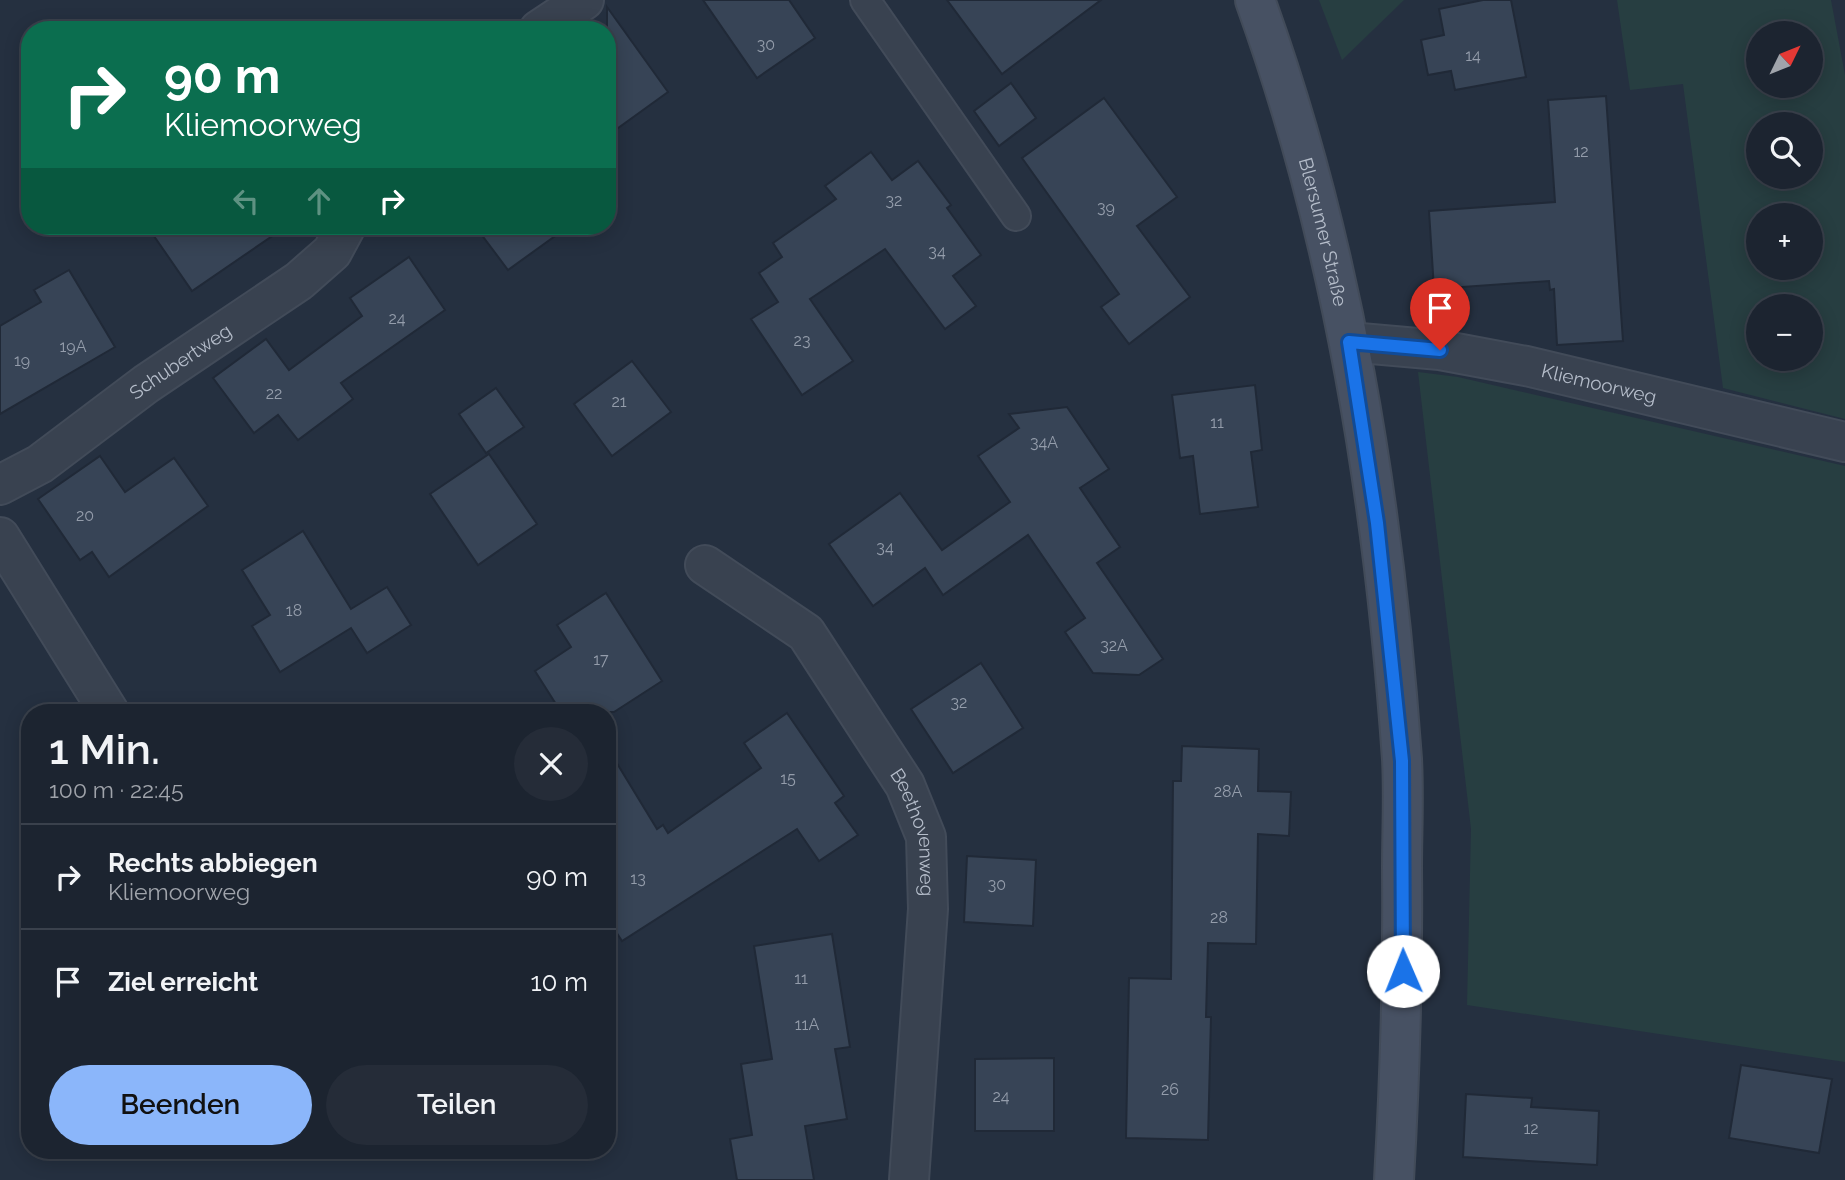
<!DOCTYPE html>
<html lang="de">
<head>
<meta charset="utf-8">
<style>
  :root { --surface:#1c2430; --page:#252c38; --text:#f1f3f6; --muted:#a0a4ab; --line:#3a414c; --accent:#8bb6fa }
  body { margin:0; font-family:Raleway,sans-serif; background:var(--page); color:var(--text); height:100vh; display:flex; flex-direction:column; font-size:26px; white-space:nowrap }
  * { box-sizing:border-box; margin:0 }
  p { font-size:23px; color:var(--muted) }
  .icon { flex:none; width:38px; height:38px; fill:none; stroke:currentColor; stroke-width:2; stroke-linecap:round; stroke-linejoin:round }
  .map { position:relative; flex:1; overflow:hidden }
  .sheet { position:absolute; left:21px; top:704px; width:595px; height:455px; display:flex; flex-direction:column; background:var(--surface); border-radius:28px; box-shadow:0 4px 18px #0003,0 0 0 2px var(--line) }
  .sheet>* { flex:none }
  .banner { position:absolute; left:21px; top:21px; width:595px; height:214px; border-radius:28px; box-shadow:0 4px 18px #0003,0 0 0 2px var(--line); background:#0b6e4f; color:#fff; overflow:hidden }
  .needle { width:46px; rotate:47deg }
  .controls { position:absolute; left:1746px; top:21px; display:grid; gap:14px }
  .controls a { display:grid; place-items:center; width:77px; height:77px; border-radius:50%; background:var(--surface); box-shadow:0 4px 18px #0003,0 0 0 2px var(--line); font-size:35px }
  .pin { position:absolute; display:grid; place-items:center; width:60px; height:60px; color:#fff; margin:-72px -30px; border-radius:50% 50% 50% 0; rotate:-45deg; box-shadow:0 0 7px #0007 }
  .pin .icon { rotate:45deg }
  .me { position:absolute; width:77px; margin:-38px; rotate:359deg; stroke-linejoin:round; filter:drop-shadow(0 0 5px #0008) }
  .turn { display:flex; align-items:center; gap:24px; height:147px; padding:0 28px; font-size:32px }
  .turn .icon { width:91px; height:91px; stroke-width:2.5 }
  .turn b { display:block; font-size:49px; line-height:60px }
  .lanes { display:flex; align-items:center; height:66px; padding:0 28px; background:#0003; justify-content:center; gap:35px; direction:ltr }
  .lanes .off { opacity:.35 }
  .round { display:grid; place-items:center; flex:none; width:74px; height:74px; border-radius:37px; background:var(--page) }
  .head { display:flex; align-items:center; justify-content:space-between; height:119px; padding:0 28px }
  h1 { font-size:42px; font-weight:600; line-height:52px }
  .button { display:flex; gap:14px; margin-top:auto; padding:14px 28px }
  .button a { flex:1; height:80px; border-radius:42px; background:var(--accent); color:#111; font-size:28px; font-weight:600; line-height:80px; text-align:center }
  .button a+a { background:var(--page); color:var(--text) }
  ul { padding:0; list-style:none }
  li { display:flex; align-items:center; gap:21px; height:105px; padding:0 28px; border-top:2px solid var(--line) }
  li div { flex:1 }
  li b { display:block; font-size:26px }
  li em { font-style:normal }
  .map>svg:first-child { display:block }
</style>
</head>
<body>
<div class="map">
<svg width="1845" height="1180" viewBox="0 0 1845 1180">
  <rect width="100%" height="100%" fill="#253040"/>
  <g fill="#273e41" fill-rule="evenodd">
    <path d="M 1319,0 L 1404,0 L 1342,60 Z"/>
    <path d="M 1617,0 L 1831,0 L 1845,75 L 1845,419 L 1723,388 L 1683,84 L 1630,90 ZM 1759,33 L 1811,33 L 1811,86 L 1759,86 ZM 1759,124 L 1811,124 L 1811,177 L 1759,177 ZM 1759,215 L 1811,215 L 1811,268 L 1759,268 ZM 1759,306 L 1811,306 L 1811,359 L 1759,359 Z"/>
    <path d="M 1418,372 L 1458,377 L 1845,466 L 1845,1062 L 1467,1005 L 1471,829 Z"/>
  </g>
  <g fill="#374456" stroke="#202937" stroke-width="2">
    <path d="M 703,0 L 789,0 L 815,38 L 757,78 Z"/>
    <path d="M 947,0 L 1101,0 L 1002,74 Z"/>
    <path d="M 1483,0 L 1511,0 L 1526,77 L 1455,90 L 1451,71 L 1428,75 L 1421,40 L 1444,35 L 1439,9 Z"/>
    <path d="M 607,7 L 668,92 L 607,136 Z"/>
    <path d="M 1011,83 L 1036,118 L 999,146 L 974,111 Z"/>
    <path d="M 1606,96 L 1623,341 L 1557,345 L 1554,289 L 1550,290 L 1549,281 L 1434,289 L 1429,211 L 1555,202 L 1548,100 Z"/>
    <path d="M 1104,98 L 1177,197 L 1137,226 L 1190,297 L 1129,344 L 1101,307 L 1119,294 L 1022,158 Z"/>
    <path d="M 871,152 L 892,180 L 918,161 L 951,205 L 947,208 L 981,255 L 953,276 L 976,306 L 945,329 L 885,249 L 810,299 L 853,361 L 802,395 L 751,319 L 778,302 L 759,273 L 782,257 L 773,243 L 836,199 L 825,186 Z"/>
    <path d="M 147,226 L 287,226 L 192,291 Z"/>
    <path d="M 475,226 L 569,226 L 508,270 Z"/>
    <path d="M 409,257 L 445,310 L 341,383 L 353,399 L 298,440 L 278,415 L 254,433 L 213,378 L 266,339 L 289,370 L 362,316 L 350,298 Z"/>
    <path d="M 69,270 L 115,347 L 0,414 L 0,326 L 41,302 L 34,290 Z"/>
    <path d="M 632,361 L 671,412 L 612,456 L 574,404 Z"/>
    <path d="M 1255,385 L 1262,450 L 1251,452 L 1258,507 L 1200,514 L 1193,456 L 1180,458 L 1172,395 Z"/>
    <path d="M 496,388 L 524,427 L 486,453 L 459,414 Z"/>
    <path d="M 1067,407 L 1109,469 L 1080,488 L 1120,547 L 1097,563 L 1163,659 L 1139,675 L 1093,673 L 1065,632 L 1085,618 L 1028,535 L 943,595 L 925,568 L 873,606 L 829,544 L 900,493 L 942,550 L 1010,502 L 978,456 L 1019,428 L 1009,414 Z"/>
    <path d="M 489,454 L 537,524 L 478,565 L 430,494 Z"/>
    <path d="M 100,456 L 125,492 L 174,458 L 208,506 L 109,577 L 92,552 L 80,560 L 38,499 Z"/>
    <path d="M 303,531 L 351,609 L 387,587 L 411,625 L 367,653 L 351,628 L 280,672 L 252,626 L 270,615 L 242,570 Z"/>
    <path d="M 606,593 L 662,681 L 614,712 L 561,712 L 535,671 L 571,647 L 557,625 Z"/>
    <path d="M 981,663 L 1023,728 L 953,773 L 911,709 Z"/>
    <path d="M 787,713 L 844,796 L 835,803 L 858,835 L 819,861 L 797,829 L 622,941 L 607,918 L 607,747 L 657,829 L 663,825 L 668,833 L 761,768 L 744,743 Z"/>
    <path d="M 1182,746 L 1259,749 L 1258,791 L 1291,792 L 1289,836 L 1258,834 L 1256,944 L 1208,943 L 1206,1017 L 1211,1017 L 1208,1140 L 1126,1138 L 1129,978 L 1171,979 L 1173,781 L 1181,781 Z"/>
    <path d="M 967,856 L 1036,860 L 1033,926 L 964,922 Z"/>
    <path d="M 832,934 L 850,1047 L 835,1049 L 847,1119 L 805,1126 L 814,1180 L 737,1180 L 730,1139 L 752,1135 L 741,1064 L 772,1059 L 754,946 Z"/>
    <path d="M 1054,1058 L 1054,1131 L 975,1131 L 975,1059 Z"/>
    <path d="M 1741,1065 L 1832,1079 L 1819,1153 L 1729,1138 Z"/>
    <path d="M 1466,1094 L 1532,1098 L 1531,1107 L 1599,1111 L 1597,1165 L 1463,1157 Z"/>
  </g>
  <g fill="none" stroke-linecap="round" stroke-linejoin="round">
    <g stroke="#424b59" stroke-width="32">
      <path id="service" d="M 865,0 L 1016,216"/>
    </g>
    <g stroke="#424b59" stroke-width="42">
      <g id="minor">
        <path d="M 539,30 L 584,0"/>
        <path id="s1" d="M 1349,342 L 1440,350 L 1526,366 L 1845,442"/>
        <path id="s2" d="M 0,485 L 40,464 L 146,384 L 299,281 L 332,252 L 346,226"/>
        <path d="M 0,537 L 109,712"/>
        <path id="s3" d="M 705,565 L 806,633 L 905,785 L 926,837 L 928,909 L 909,1180"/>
      </g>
    </g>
    <g stroke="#424b59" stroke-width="42">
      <g id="secondary">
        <path id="s4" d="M 1255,0 C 1343,243 1384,502 1402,759 C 1404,795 1402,832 1402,868 C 1403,972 1400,1076 1394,1180"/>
      </g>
    </g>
    <use href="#service" stroke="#394250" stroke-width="28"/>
    <use href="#minor" stroke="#394250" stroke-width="38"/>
    <use href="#secondary" stroke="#475163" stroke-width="38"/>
  </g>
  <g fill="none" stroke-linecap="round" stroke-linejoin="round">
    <g stroke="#114b97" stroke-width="18">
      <path id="route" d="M 1403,971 L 1402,761 L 1377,523 L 1349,342 L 1440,350"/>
    </g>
    <use href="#route" stroke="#1a73e8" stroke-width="12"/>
  </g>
  <g text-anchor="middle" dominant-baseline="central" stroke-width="7" stroke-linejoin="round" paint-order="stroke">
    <g font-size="16" fill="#949dab">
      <text x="766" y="44">30</text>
      <text x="1473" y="55">14</text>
      <text x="1581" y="151">12</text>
      <text x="894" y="200">32</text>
      <text x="1106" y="207">39</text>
      <text x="937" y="251">34</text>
      <text x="397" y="318">24</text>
      <text x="802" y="340">23</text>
      <text x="73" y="346">19A</text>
      <text x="22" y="360">19</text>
      <text x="274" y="393">22</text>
      <text x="619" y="401">21</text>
      <text x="1217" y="422">11</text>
      <text x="1044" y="442">34A</text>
      <text x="85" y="515">20</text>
      <text x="885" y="547">34</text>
      <text x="294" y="610">18</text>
      <text x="1114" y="645">32A</text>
      <text x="601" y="659">17</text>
      <text x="959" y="702">32</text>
      <text x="788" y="778">15</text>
      <text x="1228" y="791">28A</text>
      <text x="638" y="878">13</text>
      <text x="997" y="884">30</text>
      <text x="1219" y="917">28</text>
      <text x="801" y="978">11</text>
      <text x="807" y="1024">11A</text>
      <text x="1170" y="1089">26</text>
      <text x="1001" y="1096">24</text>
      <text x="1531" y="1128">12</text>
    </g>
    <g font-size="19" fill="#b5bdca" stroke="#1e2735">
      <text stroke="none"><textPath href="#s4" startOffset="242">Blersumer Straße</textPath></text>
      <text stroke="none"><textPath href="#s2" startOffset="219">Schubertweg</textPath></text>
      <text stroke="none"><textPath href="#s1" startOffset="254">Kliemoorweg</textPath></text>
      <text stroke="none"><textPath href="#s3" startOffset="352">Beethovenweg</textPath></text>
    </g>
  </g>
</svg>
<div class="controls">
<a><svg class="needle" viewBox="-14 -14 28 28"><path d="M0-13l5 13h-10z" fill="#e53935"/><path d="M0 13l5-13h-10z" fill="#a0a4ab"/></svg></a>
<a><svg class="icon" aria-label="search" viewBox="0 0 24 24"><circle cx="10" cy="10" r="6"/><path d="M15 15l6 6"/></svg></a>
<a>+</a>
<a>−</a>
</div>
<div class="pin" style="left:1440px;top:350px;background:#d93025"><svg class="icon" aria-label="arrive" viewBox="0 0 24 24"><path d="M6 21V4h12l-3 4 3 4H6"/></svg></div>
<svg class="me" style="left:1403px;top:971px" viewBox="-20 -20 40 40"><circle r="19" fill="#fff"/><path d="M0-13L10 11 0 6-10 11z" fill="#1a73e8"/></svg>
<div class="banner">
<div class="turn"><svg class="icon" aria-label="right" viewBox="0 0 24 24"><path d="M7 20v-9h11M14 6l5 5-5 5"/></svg><div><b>90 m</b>Kliemoorweg</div></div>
<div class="lanes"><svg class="icon off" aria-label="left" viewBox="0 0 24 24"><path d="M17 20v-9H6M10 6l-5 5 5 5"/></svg><svg class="icon off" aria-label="ahead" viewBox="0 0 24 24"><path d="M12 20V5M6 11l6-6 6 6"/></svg><svg class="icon" aria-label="right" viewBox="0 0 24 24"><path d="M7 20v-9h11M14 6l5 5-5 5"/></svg></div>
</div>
<section class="sheet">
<div class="head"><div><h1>1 Min.</h1><p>100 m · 22:45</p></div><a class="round"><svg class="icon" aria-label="close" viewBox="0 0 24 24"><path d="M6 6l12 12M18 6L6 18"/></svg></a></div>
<ul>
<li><svg class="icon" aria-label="right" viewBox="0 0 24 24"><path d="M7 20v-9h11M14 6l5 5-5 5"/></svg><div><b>Rechts abbiegen</b><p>Kliemoorweg</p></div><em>90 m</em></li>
<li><svg class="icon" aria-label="arrive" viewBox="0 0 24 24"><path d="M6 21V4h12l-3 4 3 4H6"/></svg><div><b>Ziel erreicht</b></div><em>10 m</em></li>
</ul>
<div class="button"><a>Beenden</a><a>Teilen</a></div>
</section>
</div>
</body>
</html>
